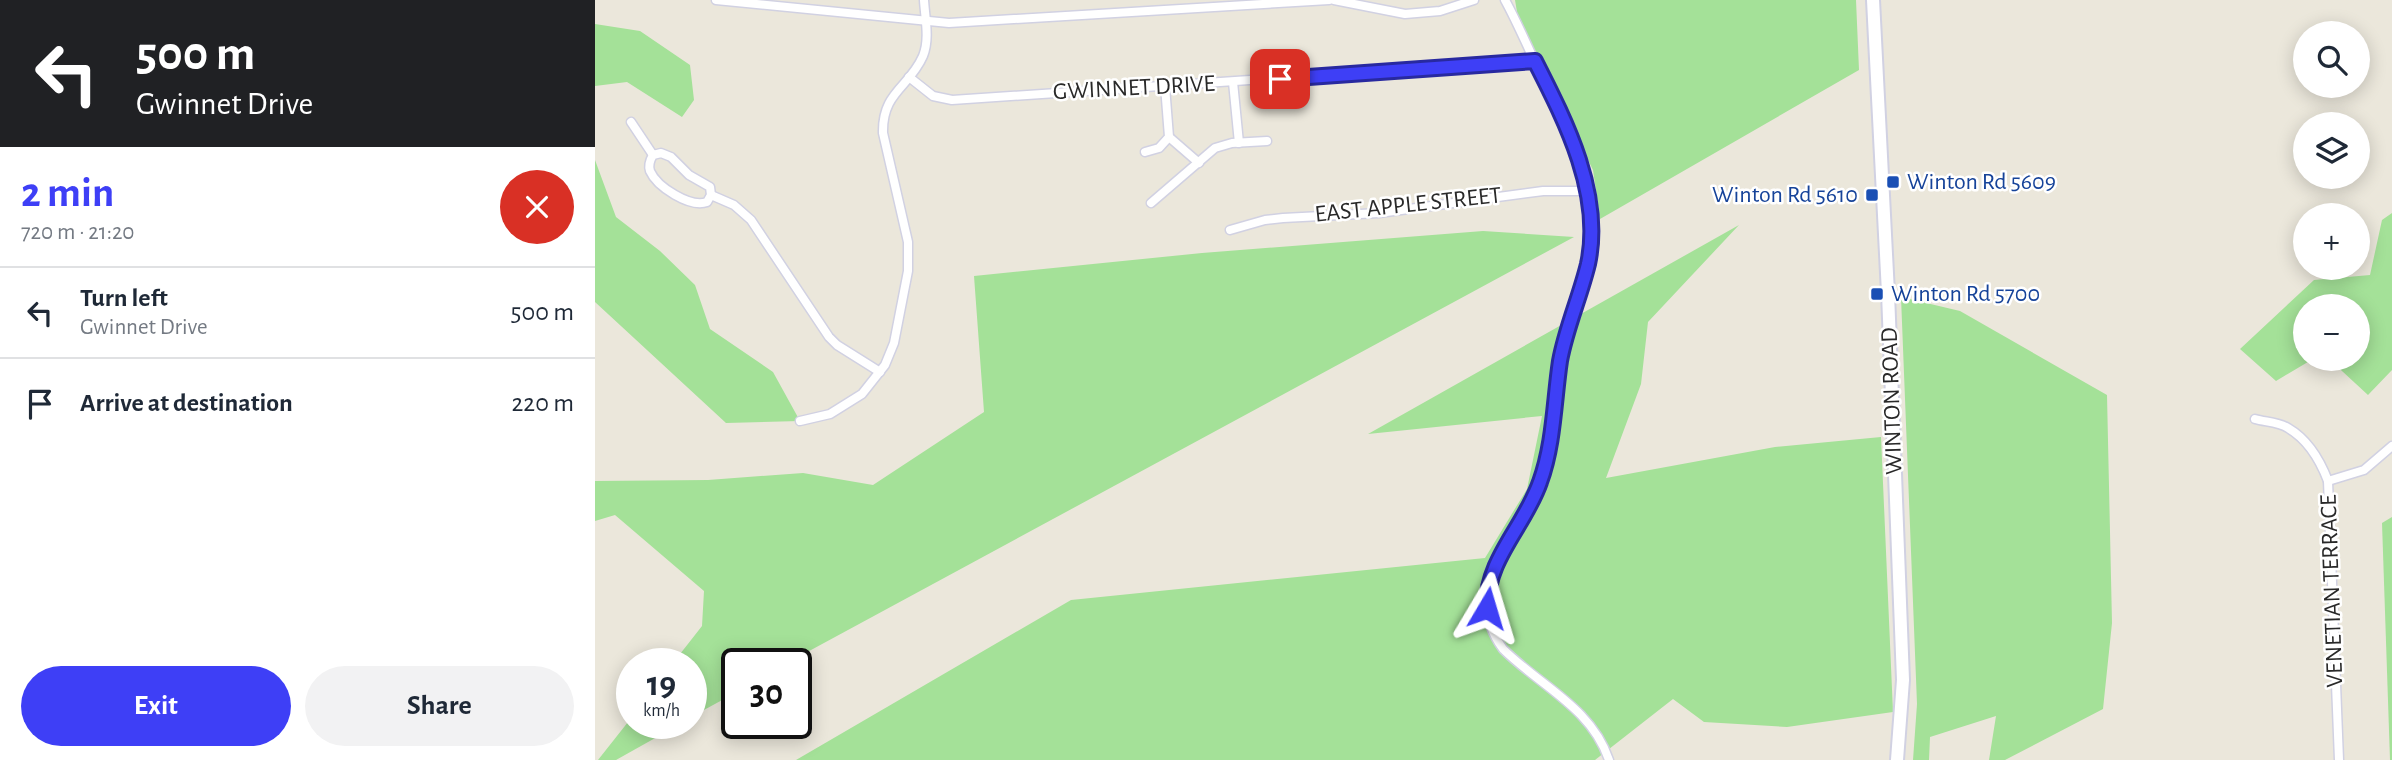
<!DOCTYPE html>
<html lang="en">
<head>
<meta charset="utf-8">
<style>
  :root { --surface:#fff; --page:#f2f2f3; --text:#1f2937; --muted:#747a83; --line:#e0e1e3; --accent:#3e3ff6 }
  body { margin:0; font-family:"Alegreya Sans",sans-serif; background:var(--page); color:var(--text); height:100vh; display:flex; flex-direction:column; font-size:26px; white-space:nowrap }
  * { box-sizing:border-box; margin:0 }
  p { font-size:23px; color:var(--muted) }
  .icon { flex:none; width:38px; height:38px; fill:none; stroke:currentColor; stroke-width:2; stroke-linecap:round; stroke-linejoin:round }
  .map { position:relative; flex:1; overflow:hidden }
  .drawer { display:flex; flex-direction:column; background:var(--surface); width:595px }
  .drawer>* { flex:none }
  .guide { background:#202124; color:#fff; overflow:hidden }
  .buttons { position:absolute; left:1698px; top:21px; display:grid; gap:14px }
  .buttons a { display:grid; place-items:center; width:77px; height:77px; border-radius:50%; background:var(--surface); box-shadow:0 4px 18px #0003; font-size:35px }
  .speed { position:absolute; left:21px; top:648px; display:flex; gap:14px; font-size:35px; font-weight:700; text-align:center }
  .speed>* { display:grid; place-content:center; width:91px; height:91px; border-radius:50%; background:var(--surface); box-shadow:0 4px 18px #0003; line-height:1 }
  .speed small { font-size:18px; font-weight:400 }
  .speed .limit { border:4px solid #111; border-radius:10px; background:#fff; color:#111 }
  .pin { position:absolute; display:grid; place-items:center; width:60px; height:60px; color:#fff; margin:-30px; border-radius:14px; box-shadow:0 4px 10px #0006 }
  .me { position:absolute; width:77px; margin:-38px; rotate:7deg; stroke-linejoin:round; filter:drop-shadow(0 0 5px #0008) }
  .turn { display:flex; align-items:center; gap:24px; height:147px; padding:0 21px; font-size:32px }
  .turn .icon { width:91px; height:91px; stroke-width:2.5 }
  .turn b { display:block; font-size:49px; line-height:60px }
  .round { display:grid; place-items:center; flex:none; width:74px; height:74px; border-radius:37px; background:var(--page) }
  .headline { display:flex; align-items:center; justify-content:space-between; height:119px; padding:0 21px }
  h1 { font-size:42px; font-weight:600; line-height:52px; color:var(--accent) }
  .button { display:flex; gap:14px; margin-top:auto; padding:14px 21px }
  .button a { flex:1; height:80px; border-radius:42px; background:var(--accent); color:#fff; font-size:28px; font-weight:600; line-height:80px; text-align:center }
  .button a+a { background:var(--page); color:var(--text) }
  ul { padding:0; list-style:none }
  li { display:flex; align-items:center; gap:21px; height:91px; padding:0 21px; border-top:2px solid var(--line) }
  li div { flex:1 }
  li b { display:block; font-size:26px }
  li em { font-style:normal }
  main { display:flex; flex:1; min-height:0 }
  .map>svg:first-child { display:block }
</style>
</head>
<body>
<main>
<section class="drawer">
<div class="guide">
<div class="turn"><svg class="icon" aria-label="left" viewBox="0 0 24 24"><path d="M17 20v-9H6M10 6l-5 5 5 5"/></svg><div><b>500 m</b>Gwinnet Drive</div></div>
</div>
<div class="headline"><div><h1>2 min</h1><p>720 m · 21:20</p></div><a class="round" style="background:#d93025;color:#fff"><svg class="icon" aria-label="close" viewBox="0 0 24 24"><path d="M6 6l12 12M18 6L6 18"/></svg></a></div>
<ul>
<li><svg class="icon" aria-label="left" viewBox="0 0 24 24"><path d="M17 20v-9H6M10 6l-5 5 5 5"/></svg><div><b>Turn left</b><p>Gwinnet Drive</p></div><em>500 m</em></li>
<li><svg class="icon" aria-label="arrive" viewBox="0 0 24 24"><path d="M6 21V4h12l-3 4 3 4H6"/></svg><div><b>Arrive at destination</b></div><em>220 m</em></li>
</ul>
<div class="button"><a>Exit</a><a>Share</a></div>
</section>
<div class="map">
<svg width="1797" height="760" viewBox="0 0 1797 760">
  <rect width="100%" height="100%" fill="#ebe7db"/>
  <g fill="#a4e198">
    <path d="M 920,0 L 1261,0 L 1264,70 L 1005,219 L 998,170 L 923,18 Z"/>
    <path d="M 0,24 L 45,31 L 95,65 L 99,100 L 87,117 L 32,82 L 0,86 Z"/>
    <path d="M 0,160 L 21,217 L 65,251 L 100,285 L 115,329 L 178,372 L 205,421 L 131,423 L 0,302 Z"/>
    <path d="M 1797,213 L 1797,370 L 1773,395 L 1734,359 L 1762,359 L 1762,306 L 1710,306 L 1710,359 L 1718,359 L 1681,381 L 1645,349 L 1719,280 L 1775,275 L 1787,220 Z"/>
    <path d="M 1144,225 L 1053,322 L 1046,384 L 1011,478 L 1180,447 L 1286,437 L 1298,712 L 1192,727 L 1109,722 L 1078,699 L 1000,760 L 201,760 L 476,600 L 890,558 L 932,489 L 947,416 L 773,434 Z"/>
    <path d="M 888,231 L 979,237 L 192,663 L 142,663 L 142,692 L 96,717 L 96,663 L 78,663 L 107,626 L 109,591 L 20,515 L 0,521 L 0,481 L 113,480 L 208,473 L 278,485 L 389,412 L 379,276 L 607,253 Z"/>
    <path d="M 1306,297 L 1365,311 L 1512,395 L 1517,623 L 1508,709 L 1410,760 L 1394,760 L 1401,716 L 1335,737 L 1334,760 L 1318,760 L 1322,704 Z"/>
    <path d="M 1797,517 L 1797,760 L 1795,760 L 1787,523 Z"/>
    <path d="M 37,717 L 37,723 L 87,723 L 21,760 L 3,760 Z"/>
  </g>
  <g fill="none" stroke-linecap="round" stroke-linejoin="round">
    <g stroke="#d1d1e2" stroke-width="11">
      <g id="street">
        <path d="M 121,0 L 354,23 L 734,0"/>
        <path d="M 739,0 L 810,14 L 845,11 L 879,0"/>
        <path d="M 910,0 C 921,20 930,41 940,62 C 966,116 995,170 996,232 C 997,271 977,307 969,344 C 959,390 961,441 944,485 C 930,520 898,551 893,589 C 889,611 895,631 908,649 C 945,686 996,707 1014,760"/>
        <path d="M 314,77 L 338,96 L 357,100 L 940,61"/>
        <path d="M 638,82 L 644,143"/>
        <path d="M 36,122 L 58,155"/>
        <path d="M 574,137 L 604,163"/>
        <path d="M 550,152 L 564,148 L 574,137 L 570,86"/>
        <path d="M 66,153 L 76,157 L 94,175 L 115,187 L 116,195 L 112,202 C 95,208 62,187 55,171 C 53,165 55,160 58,155 Z"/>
        <path d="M 116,195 L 139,205 L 156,220 L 234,337 L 242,345 L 285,372"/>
        <path d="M 556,203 L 620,148 L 637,143 L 672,141"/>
        <path d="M 635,230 L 670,220 L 688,218 L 784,213 L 948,191 L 992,191"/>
        <path d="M 1660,419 C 1670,422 1684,422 1693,428 C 1712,439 1725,460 1733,481 L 1744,760"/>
        <path d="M 205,421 L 235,414 L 267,394 L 290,365 L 299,343 L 313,271 L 313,242 L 288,133 C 287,92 314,88 328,56 C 335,39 330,18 329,0"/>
        <path d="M 1733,481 L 1769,470 L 1797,446"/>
      </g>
    </g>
    <g stroke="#d1d1e2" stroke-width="16">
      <path id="secondary" d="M 1278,0 L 1293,293 L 1308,680 L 1302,760"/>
    </g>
    <use href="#street" stroke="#fff" stroke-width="8"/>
    <use href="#secondary" stroke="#fff" stroke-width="12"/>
  </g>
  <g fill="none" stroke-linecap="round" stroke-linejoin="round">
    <g stroke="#2829a0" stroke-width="18">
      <path id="route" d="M 685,79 L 940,61 C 971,122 1008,194 993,264 C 985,297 971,328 965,361 C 959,401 959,444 945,482 C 930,526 891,559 892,608"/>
    </g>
    <use href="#route" stroke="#3e3ff6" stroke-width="12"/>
  </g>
  <g fill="#1a4fb4" stroke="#fff" stroke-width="2.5">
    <rect x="1291" y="175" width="14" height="14" rx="3.5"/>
    <rect x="1270" y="188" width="14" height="14" rx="3.5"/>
    <rect x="1275" y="287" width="14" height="14" rx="3.5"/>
  </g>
  <g text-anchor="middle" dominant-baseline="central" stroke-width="5" stroke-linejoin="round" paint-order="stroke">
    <g font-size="24" fill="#292929" stroke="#fff">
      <text transform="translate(539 88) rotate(-3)">GWINNET DRIVE</text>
      <text transform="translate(813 205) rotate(-6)">EAST APPLE STREET</text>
      <text transform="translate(1297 401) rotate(-92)">WINTON ROAD</text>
      <text transform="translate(1737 591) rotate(-92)">VENETIAN TERRACE</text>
    </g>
    <g font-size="24" fill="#164399" stroke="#fff" text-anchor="start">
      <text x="1312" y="182">Winton Rd 5609</text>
      <text x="1263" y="195" text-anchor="end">Winton Rd 5610</text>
      <text x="1296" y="294">Winton Rd 5700</text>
    </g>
  </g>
</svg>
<div class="buttons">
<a><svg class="icon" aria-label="search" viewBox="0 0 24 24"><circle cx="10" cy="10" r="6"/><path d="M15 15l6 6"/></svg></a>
<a><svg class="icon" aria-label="layers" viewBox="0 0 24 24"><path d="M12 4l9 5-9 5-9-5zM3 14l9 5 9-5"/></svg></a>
<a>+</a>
<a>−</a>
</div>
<div class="speed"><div>19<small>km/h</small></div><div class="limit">30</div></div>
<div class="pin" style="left:685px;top:79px;background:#d93025"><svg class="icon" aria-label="arrive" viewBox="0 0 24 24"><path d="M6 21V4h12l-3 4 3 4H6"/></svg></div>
<svg class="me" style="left:892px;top:608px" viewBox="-20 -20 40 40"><path d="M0-17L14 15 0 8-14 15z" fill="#3e3ff6" stroke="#fff" stroke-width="4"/></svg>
</div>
</main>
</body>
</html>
